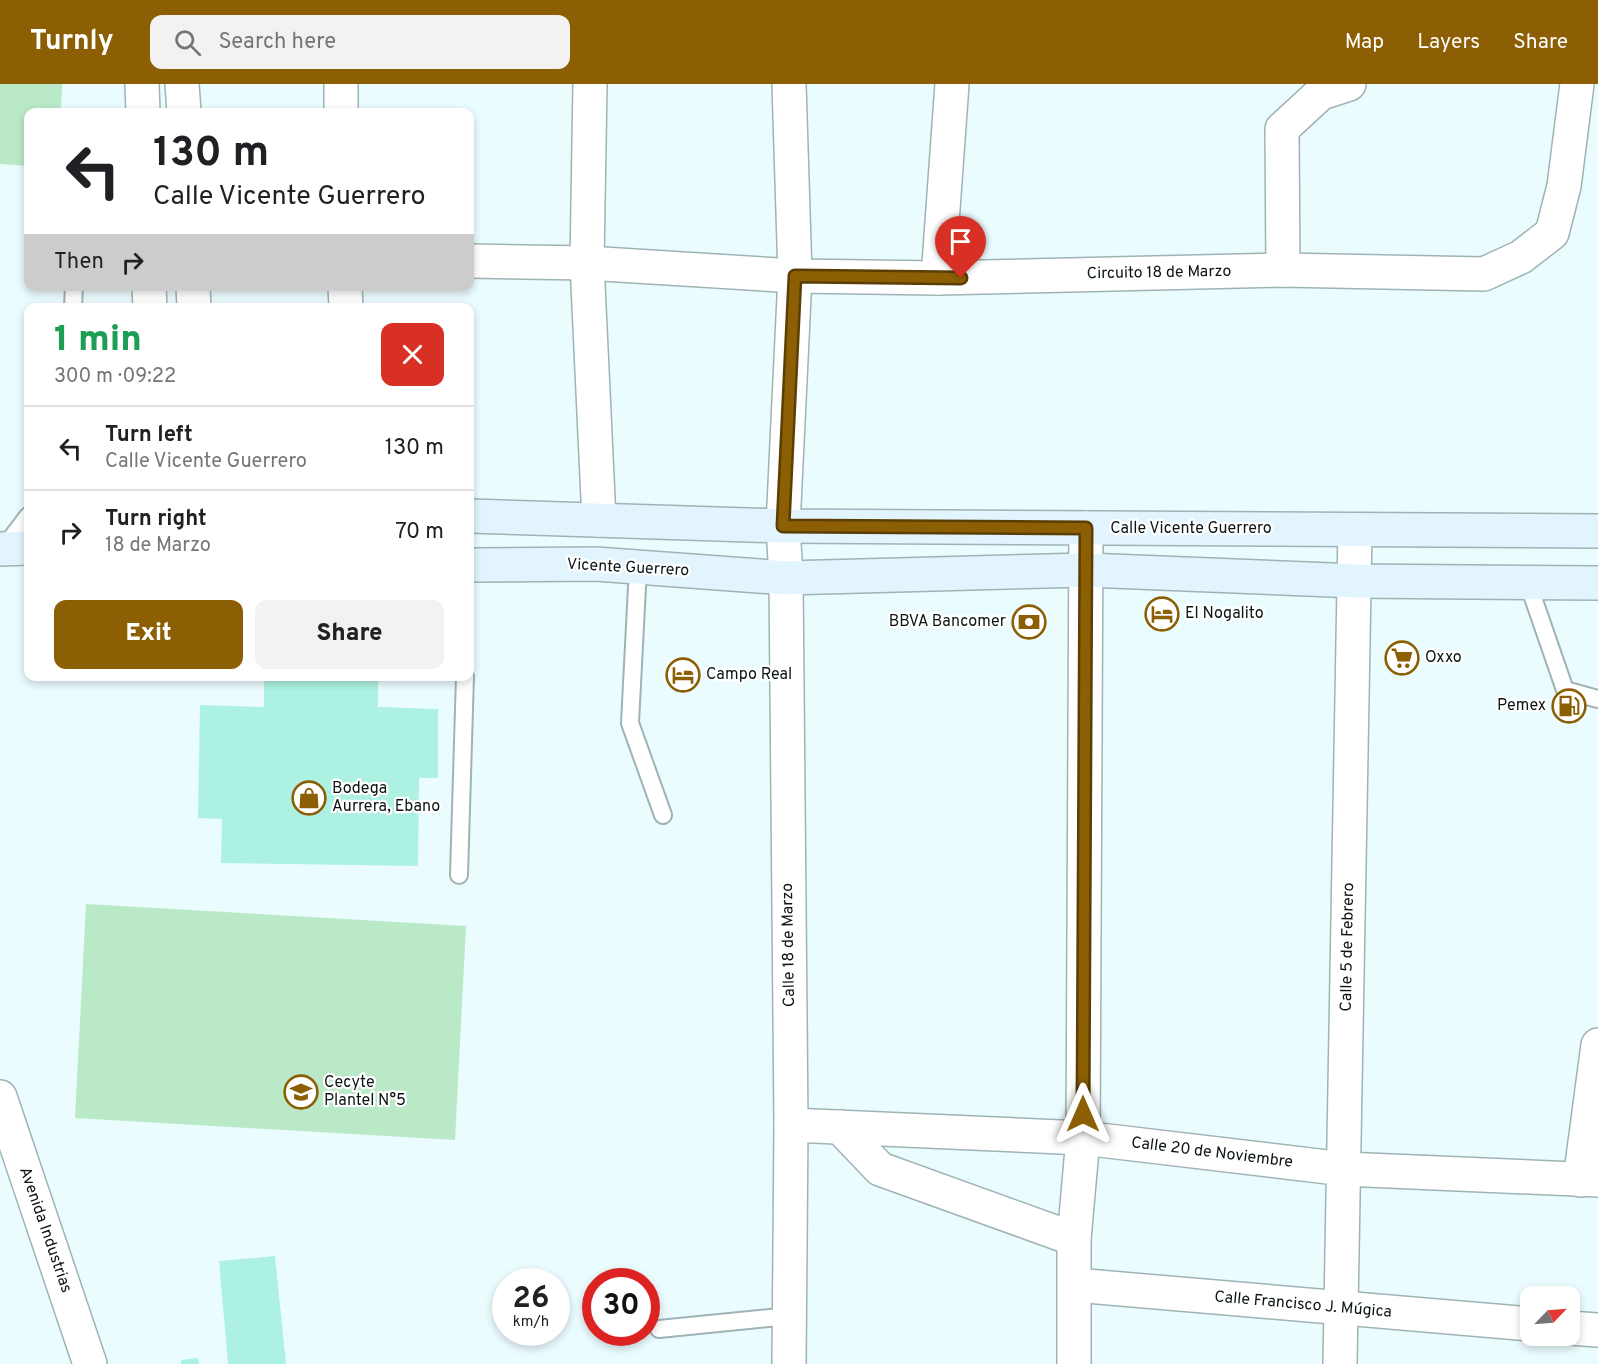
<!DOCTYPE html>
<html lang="en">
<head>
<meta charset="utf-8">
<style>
  :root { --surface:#fff; --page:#f2f2f2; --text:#202124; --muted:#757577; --line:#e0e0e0; --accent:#8c5f05 }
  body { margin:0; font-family:Overpass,sans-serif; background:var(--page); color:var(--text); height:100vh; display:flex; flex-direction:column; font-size:22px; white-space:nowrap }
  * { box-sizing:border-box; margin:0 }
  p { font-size:20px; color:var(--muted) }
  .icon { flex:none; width:33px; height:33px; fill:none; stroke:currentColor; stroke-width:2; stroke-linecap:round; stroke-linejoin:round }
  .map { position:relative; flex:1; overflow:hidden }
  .details { position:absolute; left:24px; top:219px; width:450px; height:378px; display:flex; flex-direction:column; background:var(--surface); border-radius:12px; box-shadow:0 3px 9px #0003 }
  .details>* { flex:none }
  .top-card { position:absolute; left:24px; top:24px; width:450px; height:183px; border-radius:12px; box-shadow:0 3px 9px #0003; background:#fff; color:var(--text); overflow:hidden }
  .needle { width:39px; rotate:65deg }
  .controls { position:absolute; left:1520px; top:1202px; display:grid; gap:12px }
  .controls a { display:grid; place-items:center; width:60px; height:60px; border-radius:12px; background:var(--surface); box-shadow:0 3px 9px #0003; font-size:30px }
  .speed { position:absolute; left:492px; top:1184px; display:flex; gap:12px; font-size:30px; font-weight:700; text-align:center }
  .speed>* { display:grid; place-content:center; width:78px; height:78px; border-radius:50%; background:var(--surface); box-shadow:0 3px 9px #0003; line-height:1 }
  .speed small { font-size:15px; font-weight:400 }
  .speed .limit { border:9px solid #d22; background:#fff; color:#111 }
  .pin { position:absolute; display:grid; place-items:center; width:51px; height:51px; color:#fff; margin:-62px -26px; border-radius:50% 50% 50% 0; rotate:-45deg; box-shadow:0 0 6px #0007 }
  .pin .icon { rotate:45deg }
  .me { position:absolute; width:66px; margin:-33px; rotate:0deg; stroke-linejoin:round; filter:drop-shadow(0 0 4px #0008) }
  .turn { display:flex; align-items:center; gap:21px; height:126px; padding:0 30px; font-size:27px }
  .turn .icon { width:78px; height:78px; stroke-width:2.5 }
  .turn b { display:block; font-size:42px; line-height:51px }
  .then { display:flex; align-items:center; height:57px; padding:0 30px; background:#0003; gap:12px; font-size:22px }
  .round { display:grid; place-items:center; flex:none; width:63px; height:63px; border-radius:12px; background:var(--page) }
  .head { display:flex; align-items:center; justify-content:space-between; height:102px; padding:0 30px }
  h1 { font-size:36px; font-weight:800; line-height:45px; color:#1e9e55 }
  .button { display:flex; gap:12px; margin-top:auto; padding:12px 30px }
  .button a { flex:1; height:69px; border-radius:12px; background:var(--accent); color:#fff; font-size:24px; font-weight:800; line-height:69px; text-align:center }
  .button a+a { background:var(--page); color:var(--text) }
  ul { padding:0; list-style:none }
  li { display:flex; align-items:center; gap:18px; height:84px; padding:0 30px; border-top:2px solid var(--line) }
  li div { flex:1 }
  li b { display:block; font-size:22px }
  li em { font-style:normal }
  header { display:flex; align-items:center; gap:36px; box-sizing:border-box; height:84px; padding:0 30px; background:var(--accent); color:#fff }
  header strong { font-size:28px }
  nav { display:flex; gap:33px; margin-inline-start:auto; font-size:21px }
  .search { width:420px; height:54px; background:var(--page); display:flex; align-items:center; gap:15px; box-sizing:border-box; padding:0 21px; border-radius:12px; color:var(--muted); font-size:22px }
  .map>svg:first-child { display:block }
</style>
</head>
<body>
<header>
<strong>Turnly</strong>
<div class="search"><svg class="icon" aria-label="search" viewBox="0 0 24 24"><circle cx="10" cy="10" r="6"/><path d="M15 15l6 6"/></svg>Search here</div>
<nav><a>Map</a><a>Layers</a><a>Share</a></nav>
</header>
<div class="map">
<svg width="1598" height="1280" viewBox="0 0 1598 1280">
  <rect width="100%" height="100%" fill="#ebfcfe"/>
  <g fill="#bae9c7">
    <path d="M 0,0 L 62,0 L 61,28 L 28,28 L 28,82 L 0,80 Z"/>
    <path d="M 86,820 L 466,842 L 455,1056 L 75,1034 Z"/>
  </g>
  <g fill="#adf1e2">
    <path d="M 264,592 L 378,592 L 378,623 L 438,625 L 438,694 L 419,694 L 418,782 L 221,779 L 222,735 L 198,734 L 200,621 L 264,623 Z"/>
    <path d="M 275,1172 L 286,1280 L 228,1280 L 219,1177 Z"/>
    <path d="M 198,1274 L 199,1280 L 181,1280 L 181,1276 Z"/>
  </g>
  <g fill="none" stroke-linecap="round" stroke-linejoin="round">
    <g stroke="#9fb3b5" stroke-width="20">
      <g id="lane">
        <path d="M 73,224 L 74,202"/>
        <path d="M 3,465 L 28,432"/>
        <path d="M 638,483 L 630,639 L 663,731"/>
        <path d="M 1528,499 L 1565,606 L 1598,615"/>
        <path d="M 459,791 L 465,592"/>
        <path d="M 659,1245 L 789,1232"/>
      </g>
    </g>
    <g stroke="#9fb3b5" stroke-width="36">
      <g id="street">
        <path d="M 142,0 L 143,28"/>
        <path d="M 182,0 L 184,28"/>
        <path d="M 341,0 L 341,28"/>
        <path d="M 590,0 L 587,179 L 599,436"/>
        <path d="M 470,177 L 587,179 L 795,192 L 938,194 L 1283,186 L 1484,190 L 1521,173 L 1552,149 L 1564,102 L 1577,0"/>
        <path d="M 1283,186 L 1282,45 L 1321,9 L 1349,0"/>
        <path d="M 938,194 L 952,0"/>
        <path d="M 149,202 L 150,224"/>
        <path d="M 193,202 L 194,224"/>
        <path d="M 345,202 L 346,224"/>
        <path d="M 0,1013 L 90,1280"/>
        <path d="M 791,1041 L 1083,1054 L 1344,1085 L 1598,1096"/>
        <path d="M 840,1043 L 880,1085 L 1074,1155"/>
        <path d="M 1580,1096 L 1598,961"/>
        <path d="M 1075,1201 L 1530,1240"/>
        <path d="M 1569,1244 L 1598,1246"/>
        <path d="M 789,1280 L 791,1041 L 786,494 L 783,442 L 795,192 L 789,0"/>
        <path d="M 1074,1280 L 1074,1155 L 1083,1054 L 1086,444"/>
        <path d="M 1340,1280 L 1355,446"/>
      </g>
    </g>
    <g stroke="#9fb3b5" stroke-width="36">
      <g id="secondary">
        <path d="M 470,432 L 783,442 L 1598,447"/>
        <path d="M 0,465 L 28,464"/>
        <path d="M 470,481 L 596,480 L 786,494 L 1086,486 L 1356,497 L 1598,499"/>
      </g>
    </g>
    <use href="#lane" stroke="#fff" stroke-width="16"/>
    <use href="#street" stroke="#fff" stroke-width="33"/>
    <use href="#secondary" stroke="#e2f4fd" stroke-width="33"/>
  </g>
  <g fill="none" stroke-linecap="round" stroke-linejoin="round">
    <g stroke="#5b3e03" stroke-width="15">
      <path id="route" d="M 961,194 L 795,192 L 783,442 L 1086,444 L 1083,1030"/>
    </g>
    <use href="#route" stroke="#8c5f05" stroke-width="10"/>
  </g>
  <defs>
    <g id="hotel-ring" transform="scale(1.725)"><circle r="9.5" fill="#fff" stroke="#8c5f05" stroke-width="1.5"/><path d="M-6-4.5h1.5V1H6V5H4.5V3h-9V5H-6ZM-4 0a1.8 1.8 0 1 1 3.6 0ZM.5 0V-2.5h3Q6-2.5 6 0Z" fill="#8c5f05"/></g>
    <g id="bank-ring" transform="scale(1.725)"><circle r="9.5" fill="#fff" stroke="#8c5f05" stroke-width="1.5"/><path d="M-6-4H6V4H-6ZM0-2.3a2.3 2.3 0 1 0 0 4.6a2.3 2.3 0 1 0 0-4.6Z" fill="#8c5f05"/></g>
    <g id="supermarket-ring" transform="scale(1.725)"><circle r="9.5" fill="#fff" stroke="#8c5f05" stroke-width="1.5"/><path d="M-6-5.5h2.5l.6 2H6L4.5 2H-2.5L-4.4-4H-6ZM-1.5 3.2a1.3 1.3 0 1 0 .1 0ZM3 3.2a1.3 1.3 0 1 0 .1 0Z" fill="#8c5f05"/></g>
    <g id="fuel-ring" transform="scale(1.725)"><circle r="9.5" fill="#fff" stroke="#8c5f05" stroke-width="1.5"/><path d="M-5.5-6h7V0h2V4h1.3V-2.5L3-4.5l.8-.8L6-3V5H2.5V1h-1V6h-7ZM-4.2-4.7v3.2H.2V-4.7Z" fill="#8c5f05"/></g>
    <g id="shop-ring" transform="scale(1.725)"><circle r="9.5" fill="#fff" stroke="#8c5f05" stroke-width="1.5"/><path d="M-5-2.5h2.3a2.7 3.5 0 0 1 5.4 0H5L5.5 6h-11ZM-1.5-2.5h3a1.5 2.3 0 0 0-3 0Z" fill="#8c5f05"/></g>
    <g id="university-ring" transform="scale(1.725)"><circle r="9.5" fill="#fff" stroke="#8c5f05" stroke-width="1.5"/><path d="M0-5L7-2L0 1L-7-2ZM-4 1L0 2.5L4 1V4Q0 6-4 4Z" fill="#8c5f05"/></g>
  </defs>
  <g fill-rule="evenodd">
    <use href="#hotel-ring" x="1162" y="530"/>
    <use href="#bank-ring" x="1029" y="538"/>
    <use href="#supermarket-ring" x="1402" y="574"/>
    <use href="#hotel-ring" x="683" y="591"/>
    <use href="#fuel-ring" x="1569" y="622"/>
    <use href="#shop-ring" x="309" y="714"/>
    <use href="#university-ring" x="301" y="1008"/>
  </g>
  <g text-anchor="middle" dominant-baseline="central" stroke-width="4.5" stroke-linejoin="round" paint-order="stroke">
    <g font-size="16" fill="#0c1414" stroke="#fff">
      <text transform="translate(1159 189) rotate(-1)">Circuito 18 de Marzo</text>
      <text x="1191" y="445">Calle Vicente Guerrero</text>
      <text transform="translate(628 484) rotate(3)">Vicente Guerrero</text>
      <text transform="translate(789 861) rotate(-91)">Calle 18 de Marzo</text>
      <text transform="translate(1348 863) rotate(-89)">Calle 5 de Febrero</text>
      <text transform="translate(1212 1069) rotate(7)">Calle 20 de Noviembre</text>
      <text transform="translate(45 1146) rotate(71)">Avenida Industrias</text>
      <text transform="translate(1303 1221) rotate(5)">Calle Francisco J. Múgica</text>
    </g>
    <g font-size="16" fill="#0c1414" stroke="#fff" text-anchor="start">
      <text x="1185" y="530">El Nogalito</text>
      <text x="1006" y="538" text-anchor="end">BBVA Bancomer</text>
      <text x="1425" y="574">Oxxo</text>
      <text x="706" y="591">Campo Real</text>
      <text x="1546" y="622" text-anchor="end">Pemex</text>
      <text x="332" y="705">Bodega<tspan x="332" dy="18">Aurrera, Ebano</tspan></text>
      <text x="324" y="999">Cecyte<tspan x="324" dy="18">Plantel N°5</tspan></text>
    </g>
  </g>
</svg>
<div class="controls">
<a><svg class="needle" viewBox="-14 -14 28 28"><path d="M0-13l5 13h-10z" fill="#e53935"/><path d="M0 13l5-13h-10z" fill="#757577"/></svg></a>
</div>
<div class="speed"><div>26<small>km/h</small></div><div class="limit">30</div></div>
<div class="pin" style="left:961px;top:194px;background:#d93025"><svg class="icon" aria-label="arrive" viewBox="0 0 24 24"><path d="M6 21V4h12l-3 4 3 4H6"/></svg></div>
<svg class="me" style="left:1083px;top:1030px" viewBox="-20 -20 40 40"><path d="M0-17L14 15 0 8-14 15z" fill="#8c5f05" stroke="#fff" stroke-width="4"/></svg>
<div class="top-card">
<div class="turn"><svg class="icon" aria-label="left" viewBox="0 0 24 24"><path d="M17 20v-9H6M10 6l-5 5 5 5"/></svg><div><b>130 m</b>Calle Vicente Guerrero</div></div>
<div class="then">Then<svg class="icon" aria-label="right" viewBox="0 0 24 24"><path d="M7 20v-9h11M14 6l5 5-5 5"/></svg></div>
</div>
<section class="details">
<div class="head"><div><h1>1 min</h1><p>300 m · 09:22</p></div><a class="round" style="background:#d93025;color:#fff"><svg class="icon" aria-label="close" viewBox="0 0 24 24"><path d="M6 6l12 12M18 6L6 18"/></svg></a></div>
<ul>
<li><svg class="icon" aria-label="left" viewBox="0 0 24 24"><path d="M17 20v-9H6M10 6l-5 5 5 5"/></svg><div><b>Turn left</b><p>Calle Vicente Guerrero</p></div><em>130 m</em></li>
<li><svg class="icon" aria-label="right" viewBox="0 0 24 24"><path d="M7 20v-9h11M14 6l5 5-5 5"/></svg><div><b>Turn right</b><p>18 de Marzo</p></div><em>70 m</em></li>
</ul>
<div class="button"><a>Exit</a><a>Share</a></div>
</section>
</div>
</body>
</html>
